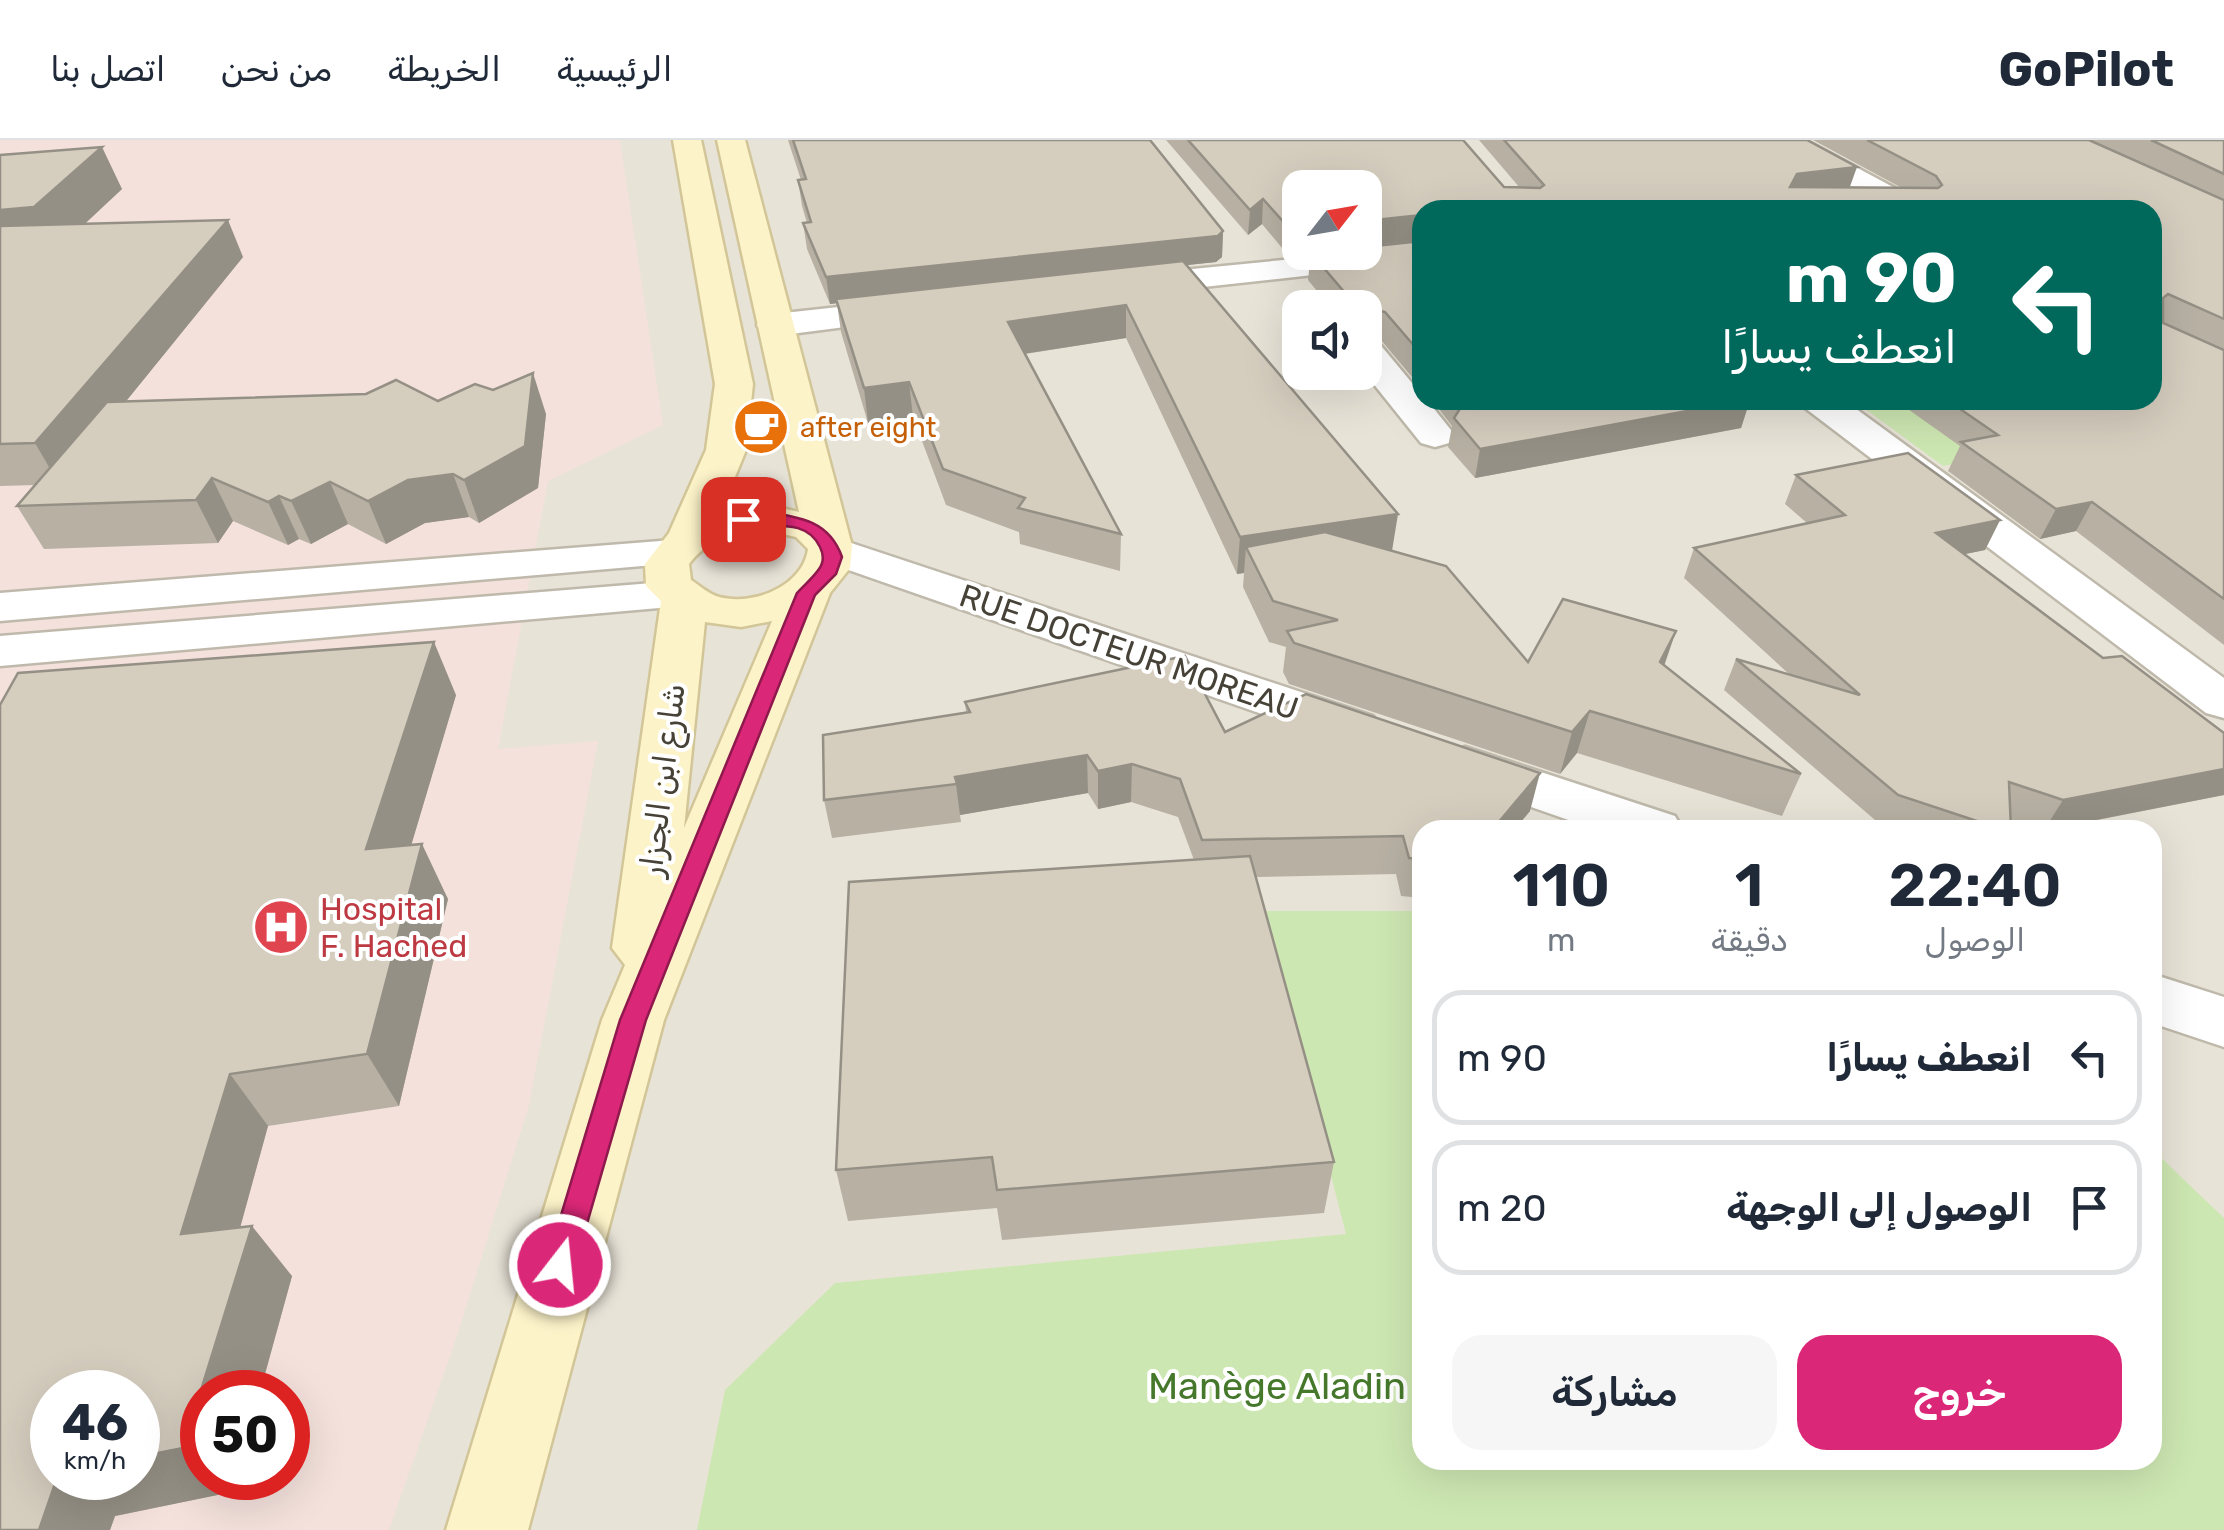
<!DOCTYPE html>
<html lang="ar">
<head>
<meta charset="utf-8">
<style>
  :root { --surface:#fff; --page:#f6f6f7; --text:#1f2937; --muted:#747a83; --line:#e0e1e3; --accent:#db2777 }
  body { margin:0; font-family:Rubik,Cairo,sans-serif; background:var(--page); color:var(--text); direction:rtl; height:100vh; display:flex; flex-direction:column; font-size:38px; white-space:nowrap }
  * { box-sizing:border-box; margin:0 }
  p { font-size:32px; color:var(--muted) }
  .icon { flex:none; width:55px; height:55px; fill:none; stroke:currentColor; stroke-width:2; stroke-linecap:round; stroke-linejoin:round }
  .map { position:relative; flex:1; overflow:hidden; direction:ltr }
  .panel { position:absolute; left:1412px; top:680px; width:750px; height:650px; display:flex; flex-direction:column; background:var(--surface); border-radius:30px; box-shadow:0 10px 40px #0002; direction:rtl }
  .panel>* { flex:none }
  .banner { position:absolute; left:1412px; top:60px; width:750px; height:210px; border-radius:30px; box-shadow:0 10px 40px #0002; direction:rtl; background:#00695c; color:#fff; overflow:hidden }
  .needle { width:65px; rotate:59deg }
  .buttons { position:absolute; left:1282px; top:30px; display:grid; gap:20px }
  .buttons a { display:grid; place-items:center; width:100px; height:100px; border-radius:20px; background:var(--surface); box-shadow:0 10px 40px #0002; font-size:50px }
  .speed { position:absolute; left:30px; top:1230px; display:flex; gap:20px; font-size:50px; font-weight:700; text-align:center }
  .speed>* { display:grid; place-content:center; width:130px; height:130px; border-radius:50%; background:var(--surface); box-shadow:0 10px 40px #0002; line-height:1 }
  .speed small { font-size:25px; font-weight:400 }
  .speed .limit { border:15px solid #d22; background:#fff; color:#111 }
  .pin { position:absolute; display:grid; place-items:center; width:85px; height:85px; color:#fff; margin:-42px; border-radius:20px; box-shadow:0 5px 15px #0006 }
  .me { position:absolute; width:110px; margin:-55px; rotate:16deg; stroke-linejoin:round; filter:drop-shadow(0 0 8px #0008) }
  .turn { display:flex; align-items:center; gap:35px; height:210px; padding:0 40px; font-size:45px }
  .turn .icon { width:130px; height:130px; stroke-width:2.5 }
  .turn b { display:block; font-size:70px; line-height:85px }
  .eta { display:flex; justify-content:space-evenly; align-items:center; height:170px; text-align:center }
  .eta b { font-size:60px; font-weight:600; line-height:70px }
  .button { display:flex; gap:20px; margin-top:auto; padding:20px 40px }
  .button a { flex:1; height:115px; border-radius:30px; background:var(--accent); color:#fff; font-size:40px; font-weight:600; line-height:115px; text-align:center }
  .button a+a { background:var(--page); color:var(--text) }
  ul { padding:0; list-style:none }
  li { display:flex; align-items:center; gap:30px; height:135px; margin:0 20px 15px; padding:0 20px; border:5px solid var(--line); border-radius:30px }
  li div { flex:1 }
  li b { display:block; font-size:38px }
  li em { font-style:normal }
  header { display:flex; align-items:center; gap:60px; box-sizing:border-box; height:140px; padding:0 50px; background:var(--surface); border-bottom:2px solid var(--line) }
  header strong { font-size:48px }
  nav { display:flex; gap:55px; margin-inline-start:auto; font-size:35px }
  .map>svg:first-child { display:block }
</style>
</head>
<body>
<header>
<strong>GoPilot</strong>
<nav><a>الرئيسية</a><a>الخريطة</a><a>من نحن</a><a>اتصل بنا</a></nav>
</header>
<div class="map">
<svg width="2224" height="1390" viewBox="0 0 2224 1390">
  <rect width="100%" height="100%" fill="#f4f1e9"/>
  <path fill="#e8e3d7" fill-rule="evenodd" d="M 0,0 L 2224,0 L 2224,1390 L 0,1390 ZM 1300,48 L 1365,48 L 1365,112 L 1300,112 ZM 1422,70 L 2152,70 L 2152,260 L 1422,260 ZM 1300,168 L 1365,168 L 1365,232 L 1300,232 ZM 1422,690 L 2152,690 L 2152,1320 L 1422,1320 ZM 52,1252 L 138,1252 L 138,1338 L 52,1338 ZM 202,1252 L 288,1252 L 288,1338 L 202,1338 Z"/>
  <path fill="#f4e1dc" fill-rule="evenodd" d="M 0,0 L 620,0 L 663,285 L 548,341 L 498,609 L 598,601 L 529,965 L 456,1199 L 389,1390 L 0,1390 ZM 52,1252 L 138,1252 L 138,1338 L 52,1338 ZM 202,1252 L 288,1252 L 288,1338 L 202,1338 Z"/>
  <g fill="#cde7b2">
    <path d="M 1853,260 L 2049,260 L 2104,295 L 1943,326 Z"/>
    <path d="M 1263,771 L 1422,771 L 1422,1320 L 2152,1320 L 2153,1010 L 2224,1078 L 2224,1390 L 697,1390 L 725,1250 L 835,1143 L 1346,1094 Z"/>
  </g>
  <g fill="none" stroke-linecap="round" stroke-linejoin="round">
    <g stroke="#bfb9ab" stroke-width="5">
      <g id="street">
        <path d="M 1769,0 L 1805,0 L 1923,63 L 1928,70 L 1889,70 L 1773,6 Z"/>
        <path d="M 1422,103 L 1422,123 L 1121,156 L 1109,153 L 1104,146 L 1109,139 L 1121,136 L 1365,112 L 1365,109 Z"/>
        <path d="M 911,159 L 923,163 L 929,170 L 923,177 L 775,196 L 762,193 L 757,185 L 762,177 L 775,174 Z"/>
        <path d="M 1365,199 L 1378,202 L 1422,255 L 1422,260 L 1427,260 L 1455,295 L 1449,303 L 1435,307 L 1421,303 L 1364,232 Z"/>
        <path d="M 1800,260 L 1844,260 L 2224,538 L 2224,578 L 2206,573 L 1805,268 Z"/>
        <path d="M 830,396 L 1373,576 L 1380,588 L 1373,600 L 1355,605 L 1337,600 L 814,418 L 808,409 L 814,400 Z"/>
        <path d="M 673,400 L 689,404 L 695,413 L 689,422 L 0,481 L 0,453 Z"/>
        <path d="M 677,441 L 693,445 L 700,455 L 693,465 L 0,526 L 0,496 Z"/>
        <path d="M 1465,607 L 1675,676 L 1683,690 L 1597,690 L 1446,637 L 1439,625 L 1446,613 Z"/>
        <path d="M 2152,834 L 2224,857 L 2224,907 L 2152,883 Z"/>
      </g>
    </g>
    <g stroke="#d2c699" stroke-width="5">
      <path id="secondary" d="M 673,0 L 701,0 L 753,244 L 746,310 L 721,371 L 764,364 L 799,372 L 717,0 L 745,0 L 852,406 L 850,428 L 830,453 L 664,880 L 528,1390 L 446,1390 L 602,880 L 625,825 L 612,808 L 661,461 L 646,446 L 645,424 L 669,393 L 706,310 L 715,244 ZM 764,390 L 796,397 L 808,409 C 803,446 754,466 719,457 C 709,454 700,446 691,440 L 689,424 C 708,399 734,393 764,390 ZM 772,481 L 684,688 L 705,482 L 741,487 Z"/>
    </g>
    <use href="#street" fill="#fff" fill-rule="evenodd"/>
    <use href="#secondary" fill="#fdf3c9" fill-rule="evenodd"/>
  </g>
  <g fill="#b7b0a3">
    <path d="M 788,0 L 1150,0 L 1223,91 L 1222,117 L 1216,122 L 1186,125 L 1392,411 L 1528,522 L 1664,525 L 1801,634 L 1782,676 L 1577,613 L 1560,634 L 1289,544 L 1283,532 L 1286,507 L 1269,502 L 1243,447 L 1244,433 L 1237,434 L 1126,198 L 1025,214 L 1121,394 L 1120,431 L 1020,404 L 1019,392 L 946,365 L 913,277 L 868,283 L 841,192 L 837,163 L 830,164 L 807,109 L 803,83 L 807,83 L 802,66 L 798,40 L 801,40 Z"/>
    <path d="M 1166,0 L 1463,0 L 1504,47 L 1520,48 L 1479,0 L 1807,0 L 1850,48 L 1902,48 L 1813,0 L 2224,0 L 2224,505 L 2076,391 L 2040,399 L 1948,331 L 1960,306 L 1895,260 L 2152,260 L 2152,70 L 1422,70 L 1422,100 L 1365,106 L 1365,48 L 1287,114 L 1262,84 L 1248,95 Z"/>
    <path d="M 0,15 L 122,49 L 85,83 L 243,117 L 126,261 L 438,261 L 546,274 L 538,348 L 479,383 L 469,377 L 425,383 L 386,404 L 348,384 L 311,404 L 299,399 L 288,405 L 233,381 L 218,403 L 44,409 L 17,366 L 36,345 L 0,346 Z"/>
    <path d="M 1422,101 L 1422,249 L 1381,200 L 1366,195 L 1365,197 L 1365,168 L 1331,168 L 1308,140 L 1311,113 Z"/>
    <path d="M 1432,260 L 1750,260 L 1741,288 L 1475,338 L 1448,307 L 1452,286 Z"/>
    <path d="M 1796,335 L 2000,380 L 1985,410 L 1964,414 L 2224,655 L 2047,690 L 2041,690 L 2010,680 L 2011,690 L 1894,690 L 1882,686 L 1724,550 L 1736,519 L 1790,535 L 1684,438 L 1694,408 L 1807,383 L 1785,364 Z"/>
    <path d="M 456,555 L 411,705 L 448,759 L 399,966 L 268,986 L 240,1087 L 292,1136 L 260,1252 L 202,1252 L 232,1352 L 115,1376 L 110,1390 L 0,1390 L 0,565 Z"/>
    <path d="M 965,562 L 1225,592 L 1530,671 L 1514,690 L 1422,690 L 1422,758 L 1401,756 L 1396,734 L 1256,737 L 1334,1022 L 1324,1073 L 1002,1100 L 997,1068 L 848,1081 L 836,1030 L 1194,720 L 1178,677 L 1131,662 L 1098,669 L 1088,653 L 960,675 L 961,682 L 832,698 L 824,660 L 966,572 Z"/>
  </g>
  <g fill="#959085">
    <path d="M 102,7 L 122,49 L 57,110 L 0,116 L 0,70 Z"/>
    <path d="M 1857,27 L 1848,52 L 1790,47 L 1797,34 Z"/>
    <path d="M 1263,59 L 1262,84 L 1248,95 L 1250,70 Z"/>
    <path d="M 1422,75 L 1422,100 L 1365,106 L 1365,81 Z"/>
    <path d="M 228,80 L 243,117 L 59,344 L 35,303 Z"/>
    <path d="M 1300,87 L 1300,112 L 1306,112 L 1287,114 L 1289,88 Z"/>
    <path d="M 1223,91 L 1222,117 L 1216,122 L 830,164 L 826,137 Z"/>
    <path d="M 1126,165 L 1126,198 L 1010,216 L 1008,182 Z"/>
    <path d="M 1369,168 L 1366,195 L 1365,197 L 1365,175 Z"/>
    <path d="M 533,233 L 546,274 L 538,348 L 479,383 L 464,340 Z"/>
    <path d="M 909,242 L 913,277 L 868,283 L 864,248 Z"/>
    <path d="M 1750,260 L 1741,288 L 1475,338 L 1480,309 Z"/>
    <path d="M 453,334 L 469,377 L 425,383 L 386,404 L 368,361 L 408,340 Z"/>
    <path d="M 212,338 L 233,381 L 218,403 L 196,360 Z"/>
    <path d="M 330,342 L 348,384 L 311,404 L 291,361 Z"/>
    <path d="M 279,356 L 299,399 L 288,405 L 268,362 Z"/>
    <path d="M 2092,362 L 2076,391 L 2040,399 L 2056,369 Z"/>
    <path d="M 1398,374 L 1392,411 L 1246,407 L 1244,433 L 1237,434 L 1240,397 Z"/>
    <path d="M 2000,380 L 1985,410 L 1922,423 L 1936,393 Z"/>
    <path d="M 1676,491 L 1662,532 L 1660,522 Z"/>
    <path d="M 434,502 L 456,555 L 394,763 L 366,709 Z"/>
    <path d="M 1590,571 L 1577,613 L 1560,634 L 1572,592 Z"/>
    <path d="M 1087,615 L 1088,653 L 960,675 L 955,637 Z"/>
    <path d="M 1132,624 L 1131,662 L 1098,669 L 1098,631 Z"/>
    <path d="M 2224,629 L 2224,655 L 2044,690 L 2063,660 Z"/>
    <path d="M 1540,633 L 1530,671 L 1514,690 L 1492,690 Z"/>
    <path d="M 422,704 L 448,759 L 399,966 L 367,914 Z"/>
    <path d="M 230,934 L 268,986 L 225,1143 L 181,1094 Z"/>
    <path d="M 252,1086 L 292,1136 L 260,1252 L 202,1252 L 202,1338 L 236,1338 L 232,1352 L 115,1376 L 110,1390 L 39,1390 L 57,1338 L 138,1338 L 138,1317 Z"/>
  </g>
  <g fill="#d5cdbe" stroke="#959085" stroke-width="2.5">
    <path d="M 793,0 L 1150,0 L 1223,91 L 1218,96 L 826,137 L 803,83 L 811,82 L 798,40 L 806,39 Z"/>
    <path d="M 1188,0 L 1463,0 L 1504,47 L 1540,48 L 1544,45 L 1504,0 L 1807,0 L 1857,27 L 1797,34 L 1790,47 L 1938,48 L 1942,45 L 1936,36 L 1867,0 L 2089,0 L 2224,60 L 2224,179 L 2168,154 L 2163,158 L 2163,183 L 2224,210 L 2224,459 L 2092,362 L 2056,369 L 1961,302 L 1998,295 L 1947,260 L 2152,260 L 2152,70 L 1422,70 L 1422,75 L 1365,81 L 1365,48 L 1300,48 L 1300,87 L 1289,88 L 1263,59 L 1250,70 Z"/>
    <path d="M 2151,0 L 2224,0 L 2224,34 Z"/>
    <path d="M 102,7 L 34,67 L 0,70 L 0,15 Z"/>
    <path d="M 228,80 L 35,303 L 0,304 L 0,86 Z"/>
    <path d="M 1422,101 L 1422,215 L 1385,172 L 1369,168 L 1365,175 L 1365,168 L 1358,168 L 1311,113 L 1365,112 L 1365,107 Z"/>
    <path d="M 1183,121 L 1398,374 L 1240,397 L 1126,165 L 1008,182 L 1121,394 L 1018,368 L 1025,358 L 943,329 L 909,242 L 864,248 L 836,159 Z"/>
    <path d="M 533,233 L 525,306 L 464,340 L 453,334 L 408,340 L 368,361 L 330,342 L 291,361 L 279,356 L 268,362 L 212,338 L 196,360 L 17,366 L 107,262 L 366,254 L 396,240 L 438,261 L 475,244 L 493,250 Z"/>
    <path d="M 1460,260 L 1747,260 L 1480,309 L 1454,278 L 1463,264 Z"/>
    <path d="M 1908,313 L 2000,380 L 1936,393 L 2103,518 L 2122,516 L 2224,593 L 2224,629 L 2063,660 L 2009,642 L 2011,690 L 2004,690 L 1898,655 L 1736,519 L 1860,555 L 1694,408 L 1845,375 L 1796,335 Z"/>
    <path d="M 1325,392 L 1446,426 L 1528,522 L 1563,459 L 1676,491 L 1660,522 L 1801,634 L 1590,571 L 1572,592 L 1294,503 L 1287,491 L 1338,480 L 1273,461 L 1246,407 Z"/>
    <path d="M 434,502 L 366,709 L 422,704 L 367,914 L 230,934 L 181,1094 L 252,1086 L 183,1308 L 138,1317 L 138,1252 L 52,1252 L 52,1338 L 57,1338 L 39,1390 L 0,1390 L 0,565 L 18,533 Z"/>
    <path d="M 1185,516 L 1225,592 L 1306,554 L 1540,633 L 1492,690 L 1422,690 L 1422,719 L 1409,718 L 1403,696 L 1202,700 L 1180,639 L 1132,624 L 1098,631 L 1087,615 L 955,637 L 957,644 L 824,660 L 823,595 L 970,572 L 965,562 Z"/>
    <path d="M 1250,716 L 1334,1022 L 997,1050 L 992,1017 L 836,1030 L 849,742 Z"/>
  </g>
  <path fill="#db2777" stroke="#8e194d" stroke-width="2.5" d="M 764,372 C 799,377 829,380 842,417 L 836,434 L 815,455 L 646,880 L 575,1125 L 571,1134 L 560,1138 L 550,1134 L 546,1125 L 620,880 L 797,453 C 804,445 813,438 819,429 C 824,422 824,415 820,407 C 803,371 755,395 734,379 L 743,374 Z"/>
  <defs>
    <g id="cafe-disc" transform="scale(2.875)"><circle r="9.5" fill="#e8710a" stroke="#fff"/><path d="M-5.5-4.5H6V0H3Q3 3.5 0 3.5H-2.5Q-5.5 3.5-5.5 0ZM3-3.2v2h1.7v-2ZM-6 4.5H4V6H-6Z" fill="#fff"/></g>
    <g id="hospital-disc" transform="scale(2.875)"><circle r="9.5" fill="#e0444e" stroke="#fff"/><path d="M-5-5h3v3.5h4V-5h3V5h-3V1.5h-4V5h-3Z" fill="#fff"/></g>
  </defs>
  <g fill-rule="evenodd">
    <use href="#cafe-disc" x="761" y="287"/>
    <use href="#hospital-disc" x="281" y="787"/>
  </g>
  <g text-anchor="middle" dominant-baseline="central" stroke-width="8" stroke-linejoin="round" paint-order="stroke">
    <g font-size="28" fill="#c56008" stroke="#fff" text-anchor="start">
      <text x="800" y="287">after eight</text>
    </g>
    <g font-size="32" fill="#474237" stroke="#fff">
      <text transform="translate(1129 512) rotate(19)">RUE DOCTEUR MOREAU</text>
      <text transform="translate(662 640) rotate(-83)">شارع ابن الجزار</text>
    </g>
    <g font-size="32" fill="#be3a42" stroke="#fff" text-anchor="start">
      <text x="320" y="769">Hospital<tspan x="320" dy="37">F. Hached</tspan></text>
    </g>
    <g font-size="38" fill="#45782b" stroke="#fff">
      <text x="1277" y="1246">Manège Aladin</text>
    </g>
  </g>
</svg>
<div class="buttons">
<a><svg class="needle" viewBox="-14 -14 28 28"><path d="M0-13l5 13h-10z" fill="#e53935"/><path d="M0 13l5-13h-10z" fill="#747a83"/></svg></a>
<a><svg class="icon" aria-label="sound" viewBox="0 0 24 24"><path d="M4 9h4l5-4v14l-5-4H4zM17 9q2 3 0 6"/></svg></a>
</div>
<div class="speed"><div>46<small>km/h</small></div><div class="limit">50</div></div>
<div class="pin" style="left:743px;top:379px;background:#d93025"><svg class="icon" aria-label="arrive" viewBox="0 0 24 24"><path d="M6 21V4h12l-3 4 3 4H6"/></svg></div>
<svg class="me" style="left:560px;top:1125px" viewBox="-20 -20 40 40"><circle r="17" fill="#db2777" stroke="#fff" stroke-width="3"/><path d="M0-11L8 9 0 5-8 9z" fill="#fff"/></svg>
<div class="banner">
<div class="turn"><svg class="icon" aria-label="left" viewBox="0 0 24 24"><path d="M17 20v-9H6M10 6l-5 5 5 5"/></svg><div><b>90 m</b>انعطف يسارًا</div></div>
</div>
<section class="panel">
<div class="eta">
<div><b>22:40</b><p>الوصول</p></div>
<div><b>1</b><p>دقيقة</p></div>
<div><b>110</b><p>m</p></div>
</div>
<ul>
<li><svg class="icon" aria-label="left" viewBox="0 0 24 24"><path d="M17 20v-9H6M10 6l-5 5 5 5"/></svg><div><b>انعطف يسارًا</b></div><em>90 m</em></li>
<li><svg class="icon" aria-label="arrive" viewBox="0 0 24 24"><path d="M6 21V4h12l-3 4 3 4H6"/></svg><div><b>الوصول إلى الوجهة</b></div><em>20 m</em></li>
</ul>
<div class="button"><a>خروج</a><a>مشاركة</a></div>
</section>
</div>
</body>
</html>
